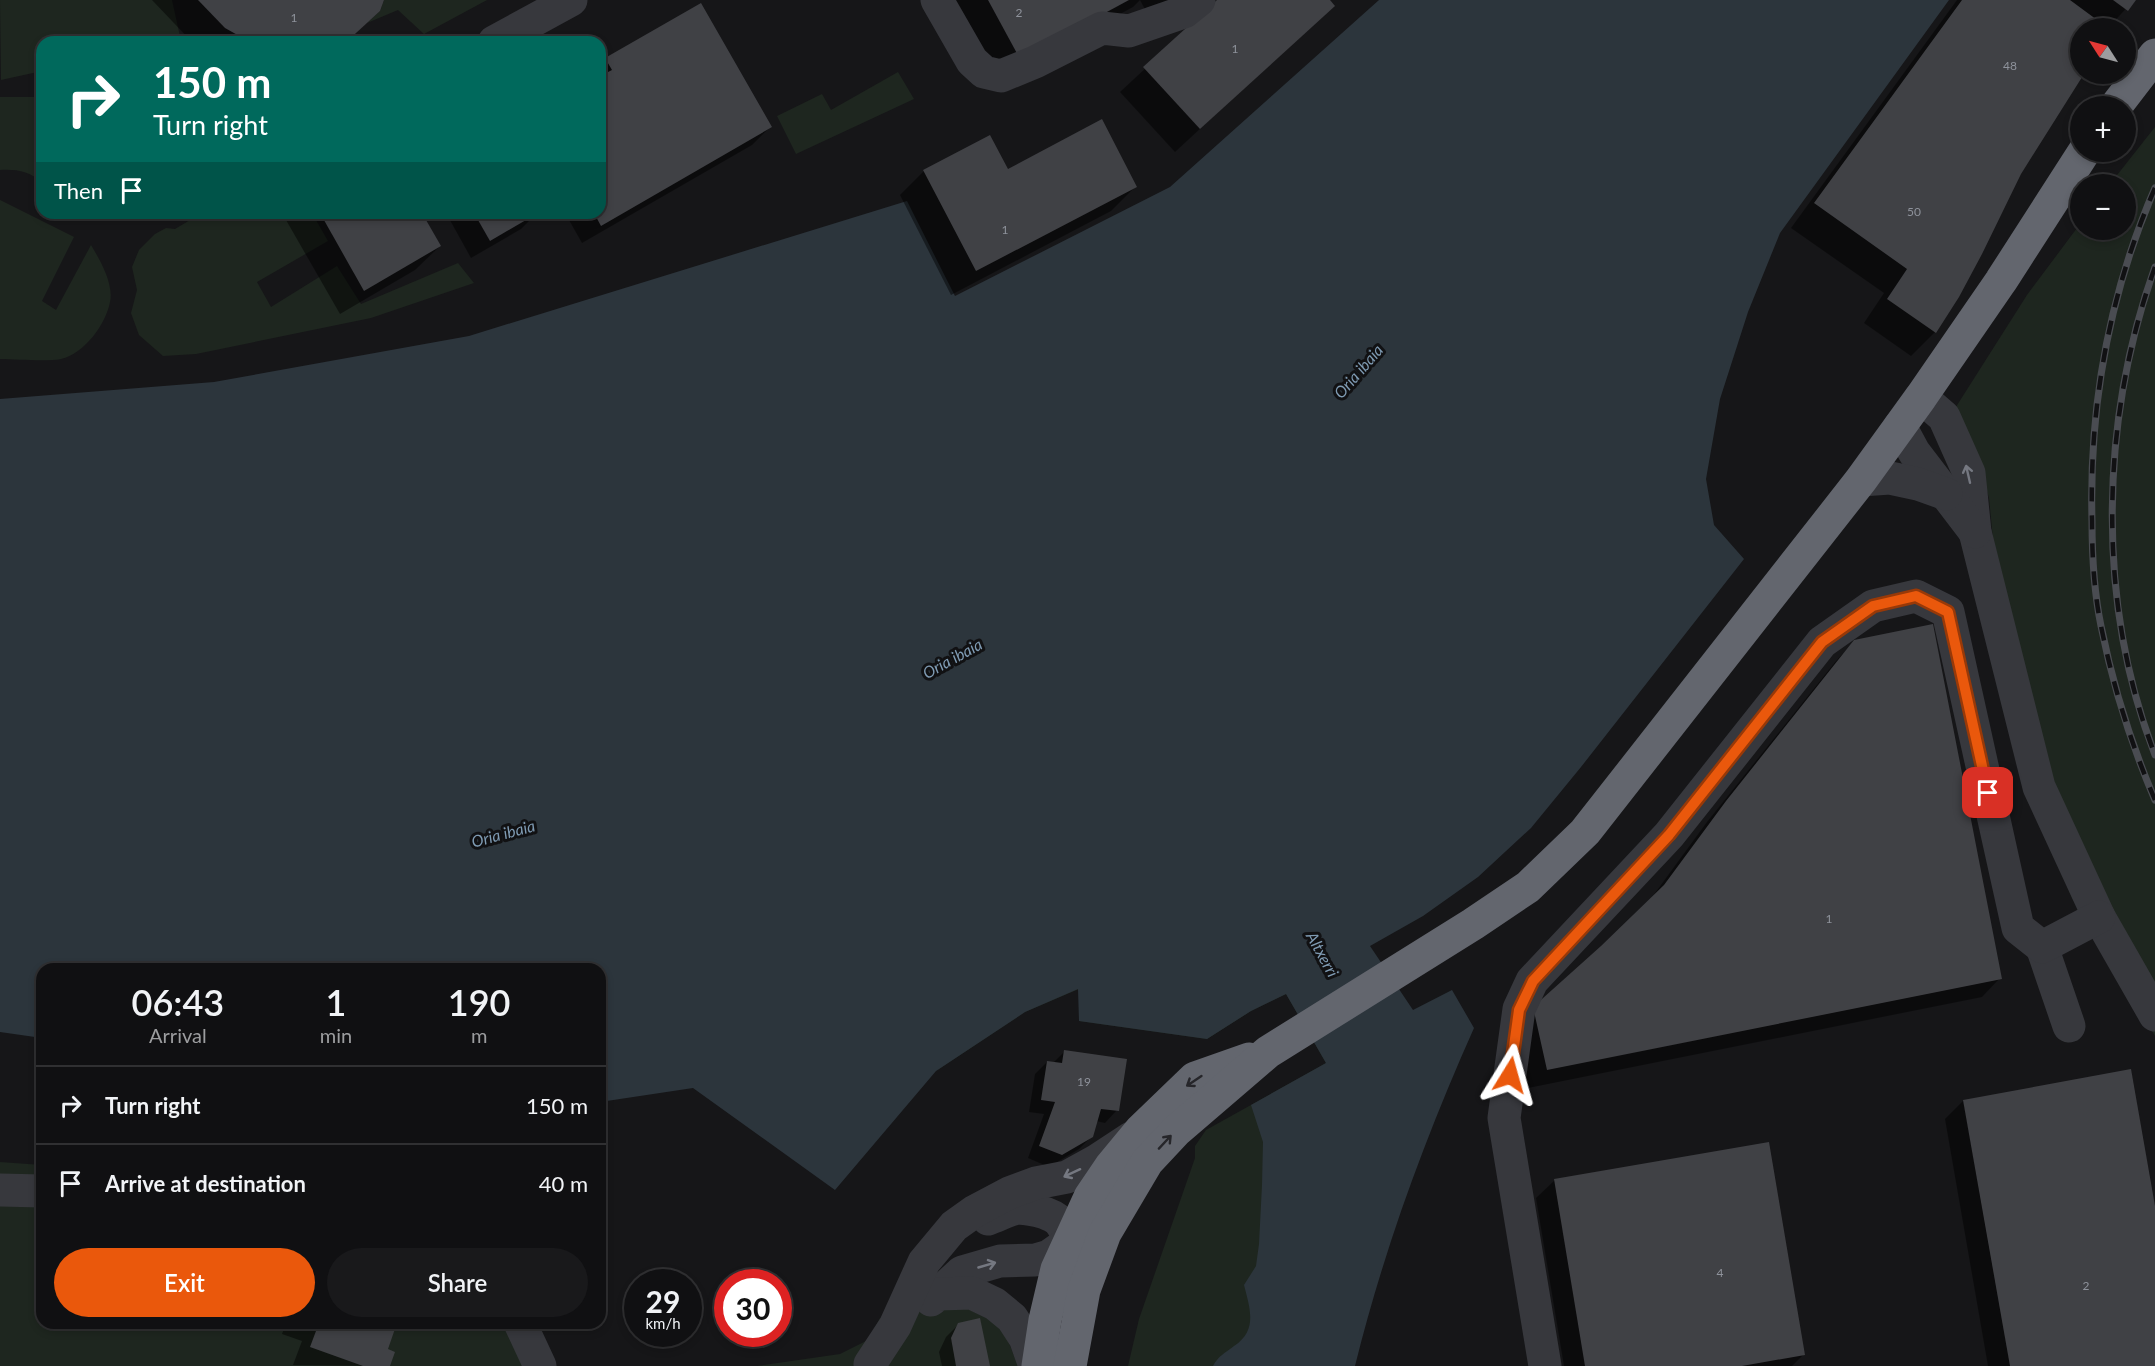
<!DOCTYPE html>
<html lang="en">
<head>
<meta charset="utf-8">
<style>
  :root { --surface:#101012; --page:#19191b; --text:#f1f3f6; --muted:#9c9d9f; --line:#303032; --accent:#ea580c }
  body { margin:0; font-family:Lato,sans-serif; background:var(--page); color:var(--text); height:100vh; display:flex; flex-direction:column; font-size:22px; white-space:nowrap }
  * { box-sizing:border-box; margin:0 }
  p { font-size:20px; color:var(--muted) }
  .icon { flex:none; width:33px; height:33px; fill:none; stroke:currentColor; stroke-width:2; stroke-linecap:round; stroke-linejoin:round }
  .map { position:relative; flex:1; overflow:hidden }
  .panel { position:absolute; left:36px; top:963px; width:570px; height:366px; display:flex; flex-direction:column; background:var(--surface); border-radius:18px; box-shadow:0 3px 9px #0003,0 0 0 2px var(--line) }
  .panel>* { flex:none }
  .top-card { position:absolute; left:36px; top:36px; width:570px; height:183px; border-radius:18px; box-shadow:0 3px 9px #0003,0 0 0 2px var(--line); background:#00695c; color:#fff; overflow:hidden }
  .needle { width:39px; rotate:306deg }
  .tools { position:absolute; left:2070px; top:18px; display:grid; gap:12px }
  .tools a { display:grid; place-items:center; width:66px; height:66px; border-radius:50%; background:var(--surface); box-shadow:0 3px 9px #0003,0 0 0 2px var(--line); font-size:30px }
  .speed { position:absolute; left:624px; top:1269px; display:flex; gap:12px; font-size:30px; font-weight:700; text-align:center }
  .speed>* { display:grid; place-content:center; width:78px; height:78px; border-radius:50%; background:var(--surface); box-shadow:0 3px 9px #0003,0 0 0 2px var(--line); line-height:1 }
  .speed small { font-size:15px; font-weight:400 }
  .speed .limit { border:9px solid #d22; background:#fff; color:#111 }
  .pin { position:absolute; display:grid; place-items:center; width:51px; height:51px; color:#fff; margin:-26px; border-radius:12px; box-shadow:0 3px 9px #0006 }
  .me { position:absolute; width:66px; margin:-33px; rotate:8deg; stroke-linejoin:round; filter:drop-shadow(0 0 4px #0008) }
  .turn { display:flex; align-items:center; gap:21px; height:126px; padding:0 18px; font-size:27px }
  .turn .icon { width:78px; height:78px; stroke-width:2.5 }
  .turn b { display:block; font-size:42px; line-height:51px }
  .then { display:flex; align-items:center; height:57px; padding:0 18px; background:#0003; gap:12px; font-size:22px }
  .eta { display:flex; justify-content:space-evenly; align-items:center; height:102px; text-align:center }
  .eta b { font-size:36px; font-weight:600; line-height:42px }
  .action { display:flex; gap:12px; margin-top:auto; padding:12px 18px }
  .action a { flex:1; height:69px; border-radius:36px; background:var(--accent); color:#fff; font-size:24px; font-weight:600; line-height:69px; text-align:center }
  .action a+a { background:var(--page); color:var(--text) }
  ul { padding:0; list-style:none }
  li { display:flex; align-items:center; gap:18px; height:78px; padding:0 18px; border-top:2px solid var(--line) }
  li div { flex:1 }
  li b { display:block; font-size:22px }
  li em { font-style:normal }
  .map>svg:first-child { display:block }
</style>
</head>
<body>
<div class="map">
<svg width="2155" height="1366" viewBox="0 0 2155 1366">
  <rect width="100%" height="100%" fill="#161618"/>
  <g fill="#1e261f">
    <path d="M 0,0 L 172,0 L 181,41 L 42,42 L 42,71 L 1,80 Z"/>
    <path d="M 384,0 L 487,0 L 424,34 L 398,10 L 367,23 L 380,11 Z"/>
    <path d="M 898,72 L 914,99 L 796,154 L 777,116 L 822,94 L 831,110 Z"/>
    <path d="M 0,97 L 42,97 L 42,183 C 30,171 16,169 0,170 Z"/>
    <path d="M 2155,127 L 2155,1036 L 2072,898 L 2014,754 L 1989,498 L 1977,458 L 1954,410 L 2027,295 L 2080,224 L 2080,230 L 2126,230 L 2126,184 L 2110,184 Z"/>
    <path d="M 0,200 L 74,237 L 42,301 L 56,310 L 91,245 C 100,260 114,284 110,302 C 106,324 84,354 61,359 C 45,362 17,359 0,359 Z"/>
    <path d="M 202,213 L 312,213 L 328,241 L 257,282 L 271,307 L 337,266 L 361,304 L 458,263 L 474,283 L 371,318 L 196,354 L 163,356 L 139,335 L 131,313 L 137,290 L 132,267 L 139,250 L 155,234 L 166,228 L 175,229 Z"/>
    <path d="M 1180,852 L 1342,1053 L 1254,1366 L 1128,1366 L 1139,1319 L 1195,1158 L 1195,1146 L 1206,1130 L 1326,1063 L 1286,994 L 1251,1011 L 1207,1039 L 1079,1021 L 1079,989 L 1025,1012 L 936,1071 Z"/>
    <path d="M 0,1162 L 42,1165 L 42,1323 L 537,1323 L 556,1366 L 0,1366 Z"/>
    <path d="M 957,1304 L 1002,1325 L 1018,1366 L 757,1366 L 840,1354 L 868,1340 L 880,1318 Z"/>
  </g>
  <path fill="#2c353c" d="M 1379,0 L 1949,0 L 1780,233 L 1748,312 L 1720,399 L 1706,479 L 1714,525 L 1744,559 L 1581,767 L 1531,828 L 1478,877 L 1423,916 L 1370,946 L 1413,1010 L 1452,990 L 1474,1028 C 1425,1138 1384,1249 1355,1366 L 1213,1366 C 1218,1356 1225,1353 1234,1346 C 1258,1330 1250,1309 1244,1285 L 1256,1266 L 1259,1244 L 1262,1185 L 1263,1142 L 1251,1105 L 1326,1063 L 1286,994 L 1251,1011 L 1207,1039 L 1079,1021 L 1078,989 L 1025,1012 L 936,1071 L 835,1190 L 693,1088 L 600,1102 L 600,969 L 42,969 L 42,1038 L 0,1032 L 0,399 L 214,382 L 469,336 L 907,201 L 955,296 L 1170,187 Z"/>
  <g fill="#0007">
    <path d="M 152,0 L 383,0 L 379,10 L 347,42 L 192,42 Z"/>
    <path d="M 951,0 L 1188,0 L 1150,19 L 1140,0 L 1133,7 L 995,82 Z"/>
    <path d="M 1219,0 L 1327,0 L 1333,6 L 1175,152 L 1120,92 Z"/>
    <path d="M 1957,0 L 2134,0 L 2108,28 L 2080,28 L 2080,74 L 2083,74 L 2019,173 L 1935,332 L 1911,356 L 1864,323 L 1884,293 L 1791,228 Z"/>
    <path d="M 701,5 L 770,127 L 752,145 L 582,243 L 565,213 L 600,213 L 600,65 L 606,59 Z"/>
    <path d="M 924,171 L 1007,171 L 1135,187 L 1111,211 L 951,295 L 900,195 Z"/>
    <path d="M 282,213 L 421,213 L 440,246 L 415,270 L 340,314 Z"/>
    <path d="M 446,213 L 537,213 L 521,229 L 471,258 Z"/>
    <path d="M 1854,642 L 2000,978 L 1982,997 L 1528,1088 L 1515,1027 L 1647,904 L 1707,822 L 1836,661 Z"/>
    <path d="M 1065,1051 L 1117,1110 L 1105,1123 L 1096,1121 L 1092,1136 L 1079,1149 L 1049,1167 L 1028,1158 L 1044,1114 L 1029,1112 L 1035,1074 L 1047,1062 L 1053,1063 Z"/>
    <path d="M 1963,1101 L 2155,1215 L 2155,1366 L 1988,1366 L 1945,1119 Z"/>
    <path d="M 1555,1180 L 1803,1355 L 1792,1366 L 1564,1366 L 1536,1198 Z"/>
    <path d="M 286,1323 L 395,1323 L 386,1350 L 388,1366 L 293,1365 L 302,1341 L 282,1334 Z"/>
    <path d="M 959,1324 L 988,1366 L 942,1366 L 939,1352 L 946,1337 Z"/>
  </g>
  <g fill="#404145">
    <path d="M 198,0 L 384,0 L 380,11 L 355,34 L 339,42 L 250,42 L 225,28 Z"/>
    <path d="M 988,0 L 1129,0 L 1020,59 Z"/>
    <path d="M 1217,0 L 1330,0 L 1335,6 L 1200,129 L 1143,67 Z"/>
    <path d="M 1962,0 L 2070,0 L 2108,28 L 2080,28 L 2080,74 L 2084,74 L 2021,174 L 1982,254 L 1959,297 L 1936,333 L 1887,299 L 1907,269 L 1814,203 Z"/>
    <path d="M 2113,0 L 2136,0 L 2128,11 Z"/>
    <path d="M 701,3 L 772,127 L 601,226 L 594,213 L 600,213 L 600,76 L 612,70 L 605,58 Z"/>
    <path d="M 1102,119 L 1137,187 L 976,271 L 923,170 L 990,135 L 1008,169 Z"/>
    <path d="M 320,213 L 422,213 L 441,246 L 364,291 Z"/>
    <path d="M 474,213 L 538,213 L 490,241 Z"/>
    <path d="M 1933,624 L 2002,979 L 1547,1070 L 1533,1007 L 1601,946 L 1664,885 L 1726,801 L 1854,640 Z"/>
    <path d="M 1064,1050 L 1127,1059 L 1119,1111 L 1101,1109 L 1093,1137 L 1062,1155 L 1039,1146 L 1055,1102 L 1041,1100 L 1047,1061 L 1062,1063 Z"/>
    <path d="M 2131,1069 L 2155,1206 L 2155,1366 L 2010,1366 L 1963,1100 Z"/>
    <path d="M 1769,1142 L 1805,1355 L 1742,1366 L 1585,1366 L 1554,1179 Z"/>
    <path d="M 980,1318 L 990,1366 L 956,1366 L 951,1338 L 958,1323 Z"/>
    <path d="M 319,1323 L 397,1323 L 388,1349 L 395,1352 L 390,1366 L 363,1366 L 310,1347 Z"/>
  </g>
  <g fill="none" stroke-linecap="round" stroke-linejoin="round">
    <g stroke="#37383d" stroke-width="33">
      <path d="M 937,0 L 972,61 L 984,72 L 1001,76 L 1035,62 L 1102,28 L 1129,31 L 1184,12 L 1199,0"/>
      <path d="M 494,42 L 571,0"/>
      <path d="M 1921,397 L 1944,417 L 1969,473 L 1975,532 L 2039,787 L 2099,917 L 2155,1015"/>
      <path d="M 1900,426 L 1914,452 L 1975,532"/>
      <path d="M 1861,480 L 1890,478 L 1918,484 L 1946,494"/>
      <path d="M 2042,947 L 2069,1026"/>
      <path d="M 0,1190 L 42,1191"/>
      <path d="M 988,1219 C 997,1216 1006,1211 1014,1209 C 1024,1206 1052,1213 1059,1221 C 1066,1229 1075,1253 1074,1264"/>
      <path d="M 938,1294 L 962,1272 L 1000,1261 L 1035,1260 L 1049,1256 L 1083,1232"/>
      <path d="M 931,1300 L 938,1294 L 972,1293 L 995,1304 L 1012,1318 L 1025,1338 L 1035,1366"/>
      <path d="M 520,1323 L 540,1366"/>
      <path d="M 870,1364 L 895,1326 L 924,1262 L 954,1226 L 975,1211 L 1009,1193 L 1036,1183 L 1067,1177 L 1096,1161 L 1131,1138"/>
      <path d="M 1545,1366 L 1504,1118 L 1519,1009 L 1532,981 L 1669,835 L 1822,642 L 1873,606 L 1916,596 L 1948,612 L 2018,928 L 2042,947 L 2099,917"/>
    </g>
    <g stroke="#63666e" stroke-width="33">
      <path d="M 2116,106 L 2155,55"/>
      <path d="M 1038,1366 L 1045,1320 L 1057,1269 L 1090,1197 L 1111,1166 L 1140,1131 L 1195,1078 L 1249,1059"/>
      <path d="M 1070,1366 L 1084,1290 L 1105,1233 L 1147,1162 L 1176,1131 L 1268,1052 L 1473,924 L 1528,887 L 1585,832 L 1861,480 L 1921,397 L 2001,281 L 2084,152"/>
    </g>
    <g stroke="#4a4c52" stroke-width="7">
      <g id="rail">
        <path d="M 2155,188 C 2109,294 2089,406 2092,521 C 2092,556 2094,592 2101,626 C 2113,686 2131,744 2155,800"/>
        <path d="M 2155,267 C 2100,421 2096,602 2155,755"/>
      </g>
    </g>
    <use href="#rail" stroke="#111113" stroke-width="4.5" stroke-dasharray="14" stroke-linecap="butt"/>
  </g>
  <defs><path id="oneway-shaft" d="M-6 0H5M1.5-3L5.5 0L1.5 3" fill="none" stroke-width="1.6" stroke-linecap="round" stroke-linejoin="round" transform="scale(1.5)"/></defs>
  <g stroke="#757881">
    <use href="#oneway-shaft" transform="translate(1968 474) rotate(-103)"/>
    <use href="#oneway-shaft" transform="translate(1072 1173) rotate(155)"/>
    <use href="#oneway-shaft" transform="translate(987 1265) rotate(-16)"/>
  </g>
  <g stroke="#26262a">
    <use href="#oneway-shaft" transform="translate(1194 1081) rotate(146)"/>
    <use href="#oneway-shaft" transform="translate(1165 1142) rotate(-47)"/>
  </g>
  <g fill="none" stroke-linecap="round" stroke-linejoin="round">
    <g stroke="#983908" stroke-width="15">
      <path id="route" d="M 1510,1075 L 1519,1010 L 1533,981 L 1669,835 L 1822,642 L 1873,606 L 1916,596 L 1948,612 L 1988,793"/>
    </g>
    <use href="#route" stroke="#ea580c" stroke-width="10"/>
  </g>
  <g text-anchor="middle" dominant-baseline="central" stroke-width="6" stroke-linejoin="round" paint-order="stroke">
    <g font-size="12" fill="#8e929b">
      <text x="1019" y="12">2</text>
      <text x="294" y="17">1</text>
      <text x="1235" y="48">1</text>
      <text x="2010" y="65">48</text>
      <text x="1914" y="211">50</text>
      <text x="1005" y="229">1</text>
      <text x="1829" y="918">1</text>
      <text x="1084" y="1081">19</text>
      <text x="1720" y="1272">4</text>
      <text x="2086" y="1285">2</text>
    </g>
    <g font-size="16" font-style="italic" fill="#7f9bb3" stroke="#111113">
      <text transform="translate(1358 371) rotate(-49)">Oria ibaia</text>
      <text transform="translate(952 658) rotate(-29)">Oria ibaia</text>
      <text transform="translate(503 833) rotate(-15)">Oria ibaia</text>
      <text transform="translate(1323 954) rotate(61)">Altxerri</text>
    </g>
  </g>
</svg>
<div class="tools">
<a><svg class="needle" viewBox="-14 -14 28 28"><path d="M0-13l5 13h-10z" fill="#e53935"/><path d="M0 13l5-13h-10z" fill="#9c9d9f"/></svg></a>
<a>+</a>
<a>−</a>
</div>
<div class="speed"><div>29<small>km/h</small></div><div class="limit">30</div></div>
<div class="pin" style="left:1988px;top:793px;background:#d93025"><svg class="icon" aria-label="arrive" viewBox="0 0 24 24"><path d="M6 21V4h12l-3 4 3 4H6"/></svg></div>
<svg class="me" style="left:1510px;top:1075px" viewBox="-20 -20 40 40"><path d="M0-17L14 15 0 8-14 15z" fill="#ea580c" stroke="#fff" stroke-width="4"/></svg>
<div class="top-card">
<div class="turn"><svg class="icon" aria-label="right" viewBox="0 0 24 24"><path d="M7 20v-9h11M14 6l5 5-5 5"/></svg><div><b>150 m</b>Turn right</div></div>
<div class="then">Then<svg class="icon" aria-label="arrive" viewBox="0 0 24 24"><path d="M6 21V4h12l-3 4 3 4H6"/></svg></div>
</div>
<section class="panel">
<div class="eta">
<div><b>06:43</b><p>Arrival</p></div>
<div><b>1</b><p>min</p></div>
<div><b>190</b><p>m</p></div>
</div>
<ul>
<li><svg class="icon" aria-label="right" viewBox="0 0 24 24"><path d="M7 20v-9h11M14 6l5 5-5 5"/></svg><div><b>Turn right</b></div><em>150 m</em></li>
<li><svg class="icon" aria-label="arrive" viewBox="0 0 24 24"><path d="M6 21V4h12l-3 4 3 4H6"/></svg><div><b>Arrive at destination</b></div><em>40 m</em></li>
</ul>
<div class="action"><a>Exit</a><a>Share</a></div>
</section>
</div>
</body>
</html>
